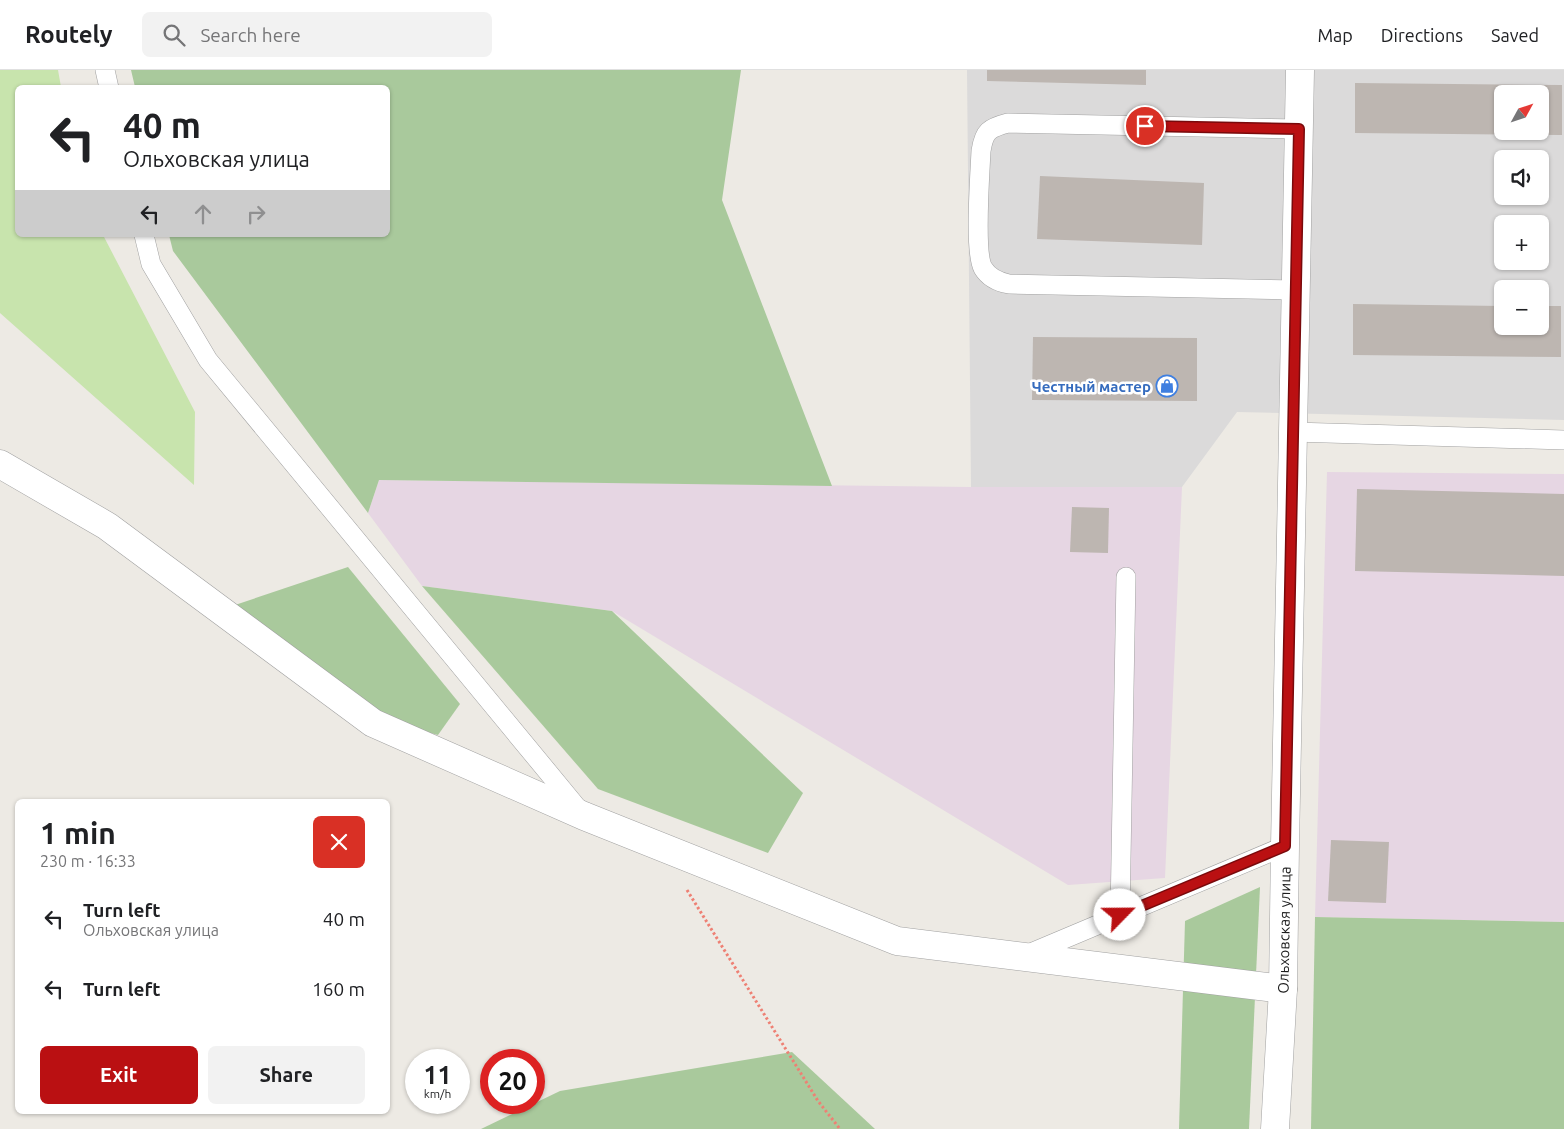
<!DOCTYPE html>
<html lang="en">
<head>
<meta charset="utf-8">
<style>
  :root { --surface:#fff; --page:#f2f2f2; --text:#202124; --muted:#757577; --line:#e0e0e0; --accent:#ba1012 }
  body { margin:0; font-family:Ubuntu,sans-serif; background:var(--page); color:var(--text); height:100vh; display:flex; flex-direction:column; font-size:19px; white-space:nowrap }
  * { box-sizing:border-box; margin:0 }
  p { font-size:16px; color:var(--muted) }
  .icon { flex:none; width:28px; height:28px; fill:none; stroke:currentColor; stroke-width:2; stroke-linecap:round; stroke-linejoin:round }
  .map { position:relative; flex:1; overflow:hidden }
  .side { position:absolute; left:15px; top:729px; width:375px; height:315px; display:flex; flex-direction:column; background:var(--surface); border-radius:8px; box-shadow:0 1px 4px #0004 }
  .side>* { flex:none }
  .hud { position:absolute; left:15px; top:15px; width:375px; height:152px; border-radius:8px; box-shadow:0 1px 4px #0004; background:#fff; color:var(--text); overflow:hidden }
  .needle { width:32px; rotate:50deg }
  .fabs { position:absolute; left:1494px; top:15px; display:grid; gap:10px }
  .fabs a { display:grid; place-items:center; width:55px; height:55px; border-radius:8px; background:var(--surface); box-shadow:0 1px 4px #0004; font-size:25px }
  .speed { position:absolute; left:405px; top:979px; display:flex; gap:10px; font-size:25px; font-weight:700; text-align:center }
  .speed>* { display:grid; place-content:center; width:65px; height:65px; border-radius:50%; background:var(--surface); box-shadow:0 1px 4px #0004; line-height:1 }
  .speed small { font-size:12px; font-weight:400 }
  .speed .limit { border:8px solid #d22; background:#fff; color:#111 }
  .pin { position:absolute; display:grid; place-items:center; width:42px; height:42px; color:#fff; margin:-21px; border:2px solid #fff; border-radius:50%; box-shadow:0 1px 5px #0007 }
  .me { position:absolute; width:55px; margin:-28px; rotate:67deg; stroke-linejoin:round; filter:drop-shadow(0 0 4px #0008) }
  .turn { display:flex; align-items:center; gap:18px; height:105px; padding:0 25px; font-size:22px }
  .turn .icon { width:65px; height:65px; stroke-width:2.5 }
  .turn b { display:block; font-size:35px; line-height:42px }
  .lanes { display:flex; align-items:center; height:48px; padding:0 25px; background:#0003; justify-content:center; gap:25px; direction:ltr }
  .lanes .off { opacity:.35 }
  .round { display:grid; place-items:center; flex:none; width:52px; height:52px; border-radius:8px; background:var(--page) }
  .headline { display:flex; align-items:center; justify-content:space-between; height:85px; padding:0 25px }
  h1 { font-size:30px; font-weight:700; line-height:38px }
  .primary-button { display:flex; gap:10px; margin-top:auto; padding:10px 25px }
  .primary-button a { flex:1; height:58px; border-radius:8px; background:var(--accent); color:#fff; font-size:20px; font-weight:700; line-height:58px; text-align:center }
  .primary-button a+a { background:var(--page); color:var(--text) }
  ul { padding:0; list-style:none }
  li { display:flex; align-items:center; gap:15px; height:70px; padding:0 25px }
  li div { flex:1 }
  li b { display:block; font-size:19px }
  li em { font-style:normal }
  header { display:flex; align-items:center; gap:30px; box-sizing:border-box; height:70px; padding:0 25px; background:var(--surface); border-bottom:1px solid var(--line) }
  header strong { font-size:24px }
  nav { display:flex; gap:28px; margin-inline-start:auto; font-size:18px }
  .search { width:350px; height:45px; background:var(--page); display:flex; align-items:center; gap:12px; box-sizing:border-box; padding:0 18px; border-radius:8px; color:var(--muted); font-size:19px }
  .map>svg:first-child { display:block }
</style>
</head>
<body>
<header>
<strong>Routely</strong>
<div class="search"><svg class="icon" aria-label="search" viewBox="0 0 24 24"><circle cx="10" cy="10" r="6"/><path d="M15 15l6 6"/></svg>Search here</div>
<nav><a>Map</a><a>Directions</a><a>Saved</a></nav>
</header>
<div class="map">
<svg width="1564" height="1059" viewBox="0 0 1564 1059">
  <rect width="100%" height="100%" fill="#edeae4"/>
  <path fill="#dbdada" fill-rule="evenodd" d="M 967,0 L 1564,0 L 1564,350 L 1237,342 L 1182,417 L 971,417 ZM 1502,24 L 1540,24 L 1540,61 L 1502,61 ZM 1502,89 L 1540,89 L 1540,126 L 1502,126 ZM 1502,154 L 1540,154 L 1540,191 L 1502,191 ZM 1502,219 L 1540,219 L 1540,256 L 1502,256 Z"/>
  <g fill="#e6d6e3">
    <path d="M 1327,402 L 1564,404 L 1564,852 L 1315,847 Z"/>
    <path d="M 379,410 L 971,417 L 1182,417 L 1165,808 L 1068,815 L 612,541 L 422,516 L 368,443 Z"/>
  </g>
  <path fill="#c8e4ad" d="M 0,0 L 58,0 L 61,17 L 18,18 L 18,165 L 103,165 L 195,342 L 194,415 L 0,243 Z"/>
  <g fill="#a9c99c">
    <path d="M 131,0 L 741,0 L 722,130 L 832,416 L 379,410 L 368,443 L 173,181 L 169,165 L 388,165 L 388,18 L 135,17 Z"/>
    <path d="M 348,497 L 460,634 L 438,665 L 377,649 L 232,536 Z"/>
    <path d="M 422,516 L 612,541 L 803,723 L 768,783 L 598,719 Z"/>
    <path d="M 1260,817 L 1249,1059 L 1179,1059 L 1185,851 Z"/>
    <path d="M 1315,847 L 1564,852 L 1564,1059 L 1311,1059 Z"/>
    <path d="M 792,982 L 875,1059 L 481,1059 L 560,1021 Z"/>
  </g>
  <g fill="#bdb6b1" fill-rule="evenodd">
    <path d="M 987,0 L 1146,0 L 1146,15 L 987,11 Z"/>
    <path d="M 1355,13 L 1562,15 L 1562,65 L 1355,63 ZM 1502,24 L 1540,24 L 1540,61 L 1502,61 Z"/>
    <path d="M 1040,106 L 1204,113 L 1202,175 L 1037,169 Z"/>
    <path d="M 1353,234 L 1502,236 L 1502,256 L 1540,256 L 1540,236 L 1561,236 L 1561,287 L 1353,285 Z"/>
    <path d="M 1033,267 L 1197,268 L 1197,331 L 1032,330 Z"/>
    <path d="M 1357,419 L 1564,424 L 1564,506 L 1355,501 Z"/>
    <path d="M 1072,437 L 1109,438 L 1108,483 L 1070,482 Z"/>
    <path d="M 1331,770 L 1389,772 L 1386,833 L 1328,831 Z"/>
  </g>
  <g fill="none" stroke-linecap="round" stroke-linejoin="round">
    <g stroke="#a1a1a1" stroke-width="20">
      <g id="lane">
        <path d="M 105,0 L 109,18"/>
        <path d="M 144,165 L 151,194 L 208,290 L 580,741"/>
        <path d="M 1296,220 L 1009,214 C 998,212 989,208 983,198 C 974,182 980,104 981,81 C 984,61 989,58 1008,53 L 1299,59"/>
        <path d="M 1293,362 L 1564,370"/>
        <path d="M 1120,845 L 1126,507"/>
        <path d="M 1026,885 L 1285,776"/>
      </g>
    </g>
    <g stroke="#a1a1a1" stroke-width="29">
      <g id="street">
        <path d="M 0,394 L 107,456 L 373,653 L 584,746 L 897,871 L 1283,919"/>
        <path d="M 1275,1059 L 1283,919 L 1285,776 L 1300,0"/>
      </g>
    </g>
    <path stroke="#ee8074" stroke-width="3" stroke-dasharray="2.5 2.5" stroke-linecap="butt" d="M 687,820 L 818,1031 L 840,1059"/>
    <use href="#lane" stroke="#fff" stroke-width="19"/>
    <use href="#street" stroke="#fff" stroke-width="28"/>
  </g>
  <g fill="none" stroke-linecap="round" stroke-linejoin="round">
    <g stroke="#790a0c" stroke-width="12">
      <path id="route" d="M 1120,845 L 1285,776 L 1299,59 L 1145,56"/>
    </g>
    <use href="#route" stroke="#ba1012" stroke-width="9"/>
  </g>
  <defs>
    <g id="shop-ring" transform="scale(1.125)"><circle r="9.5" fill="#fff" stroke="#3f7fe0" stroke-width="1.5"/><path d="M-5-2.5h2.3a2.7 3.5 0 0 1 5.4 0H5L5.5 6h-11ZM-1.5-2.5h3a1.5 2.3 0 0 0-3 0Z" fill="#3f7fe0"/></g>
  </defs>
  <g fill-rule="evenodd">
    <use href="#shop-ring" x="1167" y="316"/>
  </g>
  <g text-anchor="middle" dominant-baseline="central" stroke-width="5" stroke-linejoin="round" paint-order="stroke">
    <g font-size="15" font-weight="bold" fill="#366cbe" stroke="#fff" text-anchor="end">
      <text x="1151" y="316">Честный мастер</text>
    </g>
    <g font-size="15" fill="#1d1d1d" stroke="#fff">
      <text transform="translate(1284 860) rotate(-89)">Ольховская улица</text>
    </g>
  </g>
</svg>
<div class="fabs">
<a><svg class="needle" viewBox="-14 -14 28 28"><path d="M0-13l5 13h-10z" fill="#e53935"/><path d="M0 13l5-13h-10z" fill="#757577"/></svg></a>
<a><svg class="icon" aria-label="sound" viewBox="0 0 24 24"><path d="M4 9h4l5-4v14l-5-4H4zM17 9q2 3 0 6"/></svg></a>
<a>+</a>
<a>−</a>
</div>
<div class="speed"><div>11<small>km/h</small></div><div class="limit">20</div></div>
<div class="pin" style="left:1145px;top:56px;background:#d93025"><svg class="icon" aria-label="arrive" viewBox="0 0 24 24"><path d="M6 21V4h12l-3 4 3 4H6"/></svg></div>
<svg class="me" style="left:1120px;top:845px" viewBox="-20 -20 40 40"><circle r="19" fill="#fff"/><path d="M0-13L10 11 0 6-10 11z" fill="#ba1012"/></svg>
<div class="hud">
<div class="turn"><svg class="icon" aria-label="left" viewBox="0 0 24 24"><path d="M17 20v-9H6M10 6l-5 5 5 5"/></svg><div><b>40 m</b>Ольховская улица</div></div>
<div class="lanes"><svg class="icon" aria-label="left" viewBox="0 0 24 24"><path d="M17 20v-9H6M10 6l-5 5 5 5"/></svg><svg class="icon off" aria-label="ahead" viewBox="0 0 24 24"><path d="M12 20V5M6 11l6-6 6 6"/></svg><svg class="icon off" aria-label="right" viewBox="0 0 24 24"><path d="M7 20v-9h11M14 6l5 5-5 5"/></svg></div>
</div>
<section class="side">
<div class="headline"><div><h1>1 min</h1><p>230 m · 16:33</p></div><a class="round" style="background:#d93025;color:#fff"><svg class="icon" aria-label="close" viewBox="0 0 24 24"><path d="M6 6l12 12M18 6L6 18"/></svg></a></div>
<ul>
<li><svg class="icon" aria-label="left" viewBox="0 0 24 24"><path d="M17 20v-9H6M10 6l-5 5 5 5"/></svg><div><b>Turn left</b><p>Ольховская улица</p></div><em>40 m</em></li>
<li><svg class="icon" aria-label="left" viewBox="0 0 24 24"><path d="M17 20v-9H6M10 6l-5 5 5 5"/></svg><div><b>Turn left</b></div><em>160 m</em></li>
</ul>
<div class="primary-button"><a>Exit</a><a>Share</a></div>
</section>
</div>
</body>
</html>
